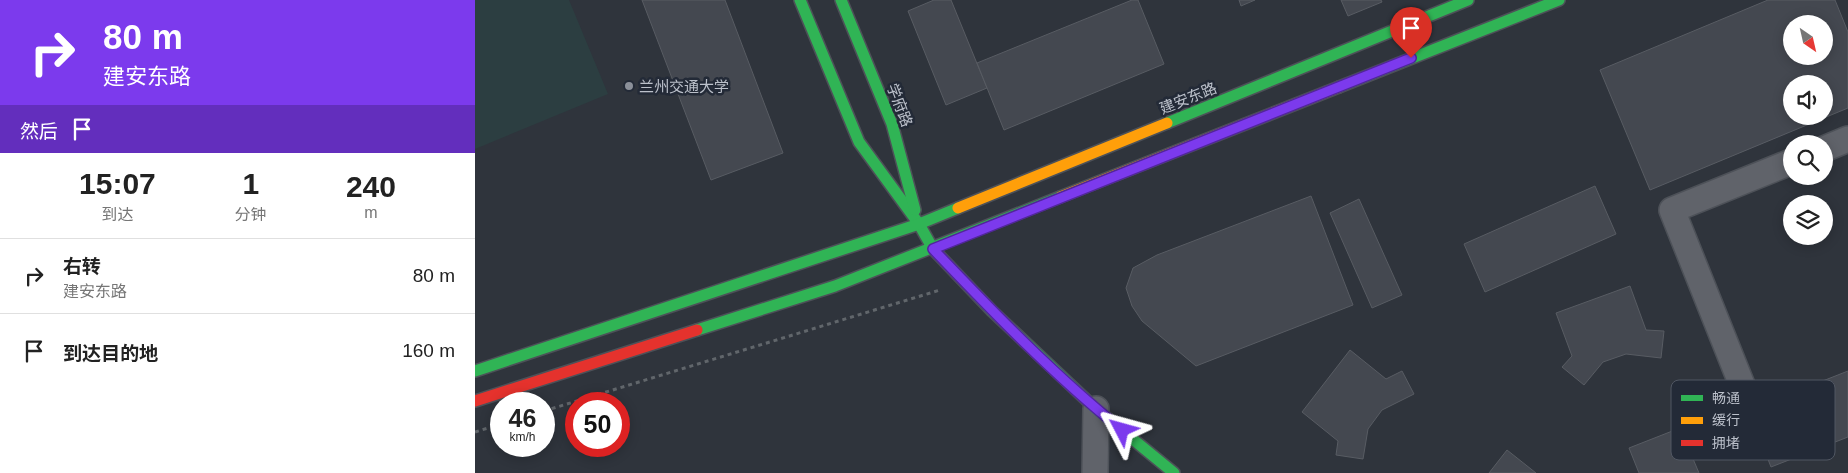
<!DOCTYPE html>
<html lang="zh">
<head>
<meta charset="utf-8">
<style>
  :root { --surface:#fff; --page:#f6f6f6; --text:#222; --muted:#767676; --line:#e0e0e0 }
  body { margin:0; font-family:Helvetica,"Noto Sans SC",sans-serif; background:var(--page); color:var(--text); height:100vh; display:flex; flex-direction:column; font-size:19px; white-space:nowrap }
  * { box-sizing:border-box; margin:0 }
  p { font-size:16px; color:var(--muted) }
  .icon { flex:none; width:28px; height:28px; fill:none; stroke:currentColor; stroke-width:2; stroke-linecap:round; stroke-linejoin:round }
  .map { position:relative; flex:1; overflow:hidden }
  .panel { display:flex; flex-direction:column; background:var(--surface); width:475px }
  .panel>* { flex:none }
  .top-card { background:#7c3aed; color:#fff; overflow:hidden }
  .needle { width:32px; rotate:146deg }
  .buttons { position:absolute; left:1308px; top:15px; display:grid; gap:10px }
  .buttons a { display:grid; place-items:center; width:50px; height:50px; border-radius:50%; background:var(--surface); box-shadow:0 2px 12px #0003; font-size:25px }
  .speed { position:absolute; left:15px; top:392px; display:flex; gap:10px; font-size:25px; font-weight:700; text-align:center }
  .speed>* { display:grid; place-content:center; width:65px; height:65px; border-radius:50%; background:var(--surface); box-shadow:0 2px 12px #0003; line-height:1 }
  .speed small { font-size:12px; font-weight:400 }
  .speed .limit { border:8px solid #d22; background:#fff; color:#111 }
  .pin { position:absolute; display:grid; place-items:center; width:42px; height:42px; color:#fff; margin:-51px -21px; border-radius:50% 50% 50% 0; rotate:-45deg; box-shadow:0 0 5px #0007 }
  .pin .icon { rotate:45deg }
  .me { position:absolute; width:55px; margin:-28px; rotate:309deg; stroke-linejoin:round; filter:drop-shadow(0 0 4px #0008) }
  .turn { display:flex; align-items:center; gap:18px; height:105px; padding:0 20px; font-size:22px }
  .turn .icon { width:65px; height:65px; stroke-width:2.5 }
  .turn b { display:block; font-size:35px; line-height:42px }
  .then { display:flex; align-items:center; height:48px; padding:0 20px; background:#0003; gap:10px; font-size:19px }
  .eta { display:flex; justify-content:space-evenly; align-items:center; height:85px; text-align:center }
  .eta b { font-size:30px; font-weight:700; line-height:35px }
  ul { padding:0; list-style:none }
  li { display:flex; align-items:center; gap:15px; height:75px; padding:0 20px; border-top:1px solid var(--line) }
  li div { flex:1 }
  li b { display:block; font-size:19px }
  li em { font-style:normal }
  main { display:flex; flex:1; min-height:0 }
  .map>svg:first-child { display:block }
</style>
</head>
<body>
<main>
<section class="panel">
<div class="top-card">
<div class="turn"><svg class="icon" aria-label="right" viewBox="0 0 24 24"><path d="M7 20v-9h11M14 6l5 5-5 5"/></svg><div><b>80 m</b>建安东路</div></div>
<div class="then">然后<svg class="icon" aria-label="arrive" viewBox="0 0 24 24"><path d="M6 21V4h12l-3 4 3 4H6"/></svg></div>
</div>
<div class="eta">
<div><b>15:07</b><p>到达</p></div>
<div><b>1</b><p>分钟</p></div>
<div><b>240</b><p>m</p></div>
</div>
<ul>
<li><svg class="icon" aria-label="right" viewBox="0 0 24 24"><path d="M7 20v-9h11M14 6l5 5-5 5"/></svg><div><b>右转</b><p>建安东路</p></div><em>80 m</em></li>
<li><svg class="icon" aria-label="arrive" viewBox="0 0 24 24"><path d="M6 21V4h12l-3 4 3 4H6"/></svg><div><b>到达目的地</b></div><em>160 m</em></li>
</ul>
</section>
<div class="map">
<svg width="1373" height="473" viewBox="0 0 1373 473">
  <rect width="100%" height="100%" fill="#2f343c"/>
  <path fill="#2c3e41" d="M 0,0 L 94,0 L 133,94 L 0,149 Z"/>
  <g fill="#444850" stroke="#585c63" fill-rule="evenodd">
    <path d="M 167,0 L 250,0 L 308,153 L 236,180 Z"/>
    <path d="M 459,0 L 476,0 L 512,88 L 471,105 L 433,11 Z"/>
    <path d="M 657,0 L 663,0 L 689,64 L 529,130 L 502,63 Z"/>
    <path d="M 764,0 L 780,0 L 766,6 Z"/>
    <path d="M 866,0 L 906,0 L 907,2 L 873,16 Z"/>
    <path d="M 1293,0 L 1360,0 L 1373,32 L 1373,108 L 1175,190 L 1125,70 ZM 1316,24 L 1349,24 L 1349,56 L 1316,56 ZM 1316,84 L 1349,84 L 1349,116 L 1316,116 Z"/>
    <path d="M 1120,186 L 1141,234 L 1010,292 L 989,244 Z"/>
    <path d="M 836,196 L 878,305 L 721,366 L 667,321 L 657,306 L 651,288 L 658,268 L 682,255 Z"/>
    <path d="M 884,199 L 927,295 L 897,308 L 855,213 Z"/>
    <path d="M 1155,286 L 1171,330 L 1189,331 L 1186,358 L 1151,354 L 1128,362 L 1109,385 L 1087,367 L 1097,356 L 1081,313 Z"/>
    <path d="M 875,350 L 911,379 L 927,371 L 939,394 L 907,410 L 893,429 L 888,459 L 861,455 L 863,441 L 827,412 Z"/>
    <path d="M 1373,371 L 1373,437 L 1296,467 L 1274,410 Z"/>
    <path d="M 1205,428 L 1224,473 L 1164,473 L 1154,448 Z"/>
    <path d="M 1032,450 L 1061,473 L 1014,473 Z"/>
  </g>
  <g fill="none" stroke-linecap="round" stroke-linejoin="round">
    <g stroke="#4d5158" stroke-width="28">
      <g id="street">
        <path d="M 1349,149 L 1373,139"/>
        <path d="M 1267,385 L 1197,210 L 1316,162"/>
        <path d="M 620,473 L 621,409"/>
      </g>
    </g>
    <g stroke="#4d5158" stroke-width="14">
      <g id="fast">
        <path d="M 325,0 L 384,142 L 444,224 L 458,249 L 517,311 L 621,409 L 699,473"/>
        <path d="M 366,0 L 417,124 L 440,210"/>
        <path d="M 864,87 L 1084,0"/>
        <path d="M 692,123 L 993,0"/>
        <path d="M 222,330 L 360,286 L 585,197"/>
        <path d="M 0,371 L 444,224 L 483,208"/>
      </g>
    </g>
    <g stroke="#4d5158" stroke-width="14">
      <g id="slow">
        <path d="M 585,197 L 864,87"/>
        <path d="M 483,208 L 692,123"/>
      </g>
    </g>
    <g stroke="#4d5158" stroke-width="14">
      <path id="jam" d="M 0,401 L 222,330"/>
    </g>
    <g stroke="#61666b" stroke-width="3" stroke-dasharray="4 4" stroke-linecap="butt">
      <path d="M 69,411 L 465,290"/>
      <path d="M 0,432 L 26,424"/>
    </g>
    <use href="#street" stroke="#60636a" stroke-width="25"/>
    <use href="#fast" stroke="#30b455" stroke-width="11"/>
    <use href="#slow" stroke="#ff9f0a" stroke-width="11"/>
    <use href="#jam" stroke="#e5322d" stroke-width="11"/>
  </g>
  <g fill="none" stroke-linecap="round" stroke-linejoin="round">
    <g stroke="#51269a" stroke-width="12">
      <path id="route" d="M 647,430 C 579,375 518,312 458,249 L 936,58"/>
    </g>
    <use href="#route" stroke="#7c3aed" stroke-width="9"/>
  </g>
  <circle fill="#8b9099" stroke="#232a37" stroke-width="2" cx="154" cy="86" r="5"/>
  <g text-anchor="middle" dominant-baseline="central" stroke-width="5" stroke-linejoin="round" paint-order="stroke">
    <g font-size="15" fill="#bcc1cb" stroke="#232a37" text-anchor="start">
      <text x="164" y="86">兰州交通大学</text>
    </g>
    <g font-size="15" fill="#bcc1cb" stroke="#232a37">
      <text transform="translate(713 98) rotate(-22)">建安东路</text>
      <text transform="translate(425 105) rotate(69)">学府路</text>
    </g>
  </g>
  <rect x="1196" y="380" width="164" height="80" rx="8" fill="#232a37" stroke="#515763" stroke-width="1"/>
  <rect x="1206" y="395" width="22" height="6" fill="#30b455"/>
  <rect x="1206" y="417" width="22" height="7" fill="#ff9f0a"/>
  <rect x="1206" y="440" width="22" height="6" fill="#e5322d"/>
  <g font-size="14" fill="#bcc1cb">
    <text x="1237" y="403">畅通</text>
    <text x="1237" y="425">缓行</text>
    <text x="1237" y="448">拥堵</text>
  </g>
</svg>
<div class="buttons">
<a><svg class="needle" viewBox="-14 -14 28 28"><path d="M0-13l5 13h-10z" fill="#e53935"/><path d="M0 13l5-13h-10z" fill="#767676"/></svg></a>
<a><svg class="icon" aria-label="sound" viewBox="0 0 24 24"><path d="M4 9h4l5-4v14l-5-4H4zM17 9q2 3 0 6"/></svg></a>
<a><svg class="icon" aria-label="search" viewBox="0 0 24 24"><circle cx="10" cy="10" r="6"/><path d="M15 15l6 6"/></svg></a>
<a><svg class="icon" aria-label="layers" viewBox="0 0 24 24"><path d="M12 4l9 5-9 5-9-5zM3 14l9 5 9-5"/></svg></a>
</div>
<div class="speed"><div>46<small>km/h</small></div><div class="limit">50</div></div>
<div class="pin" style="left:936px;top:58px;background:#d93025"><svg class="icon" aria-label="arrive" viewBox="0 0 24 24"><path d="M6 21V4h12l-3 4 3 4H6"/></svg></div>
<svg class="me" style="left:647px;top:430px" viewBox="-20 -20 40 40"><path d="M0-17L14 15 0 8-14 15z" fill="#7c3aed" stroke="#fff" stroke-width="4"/></svg>
</div>
</main>
</body>
</html>
